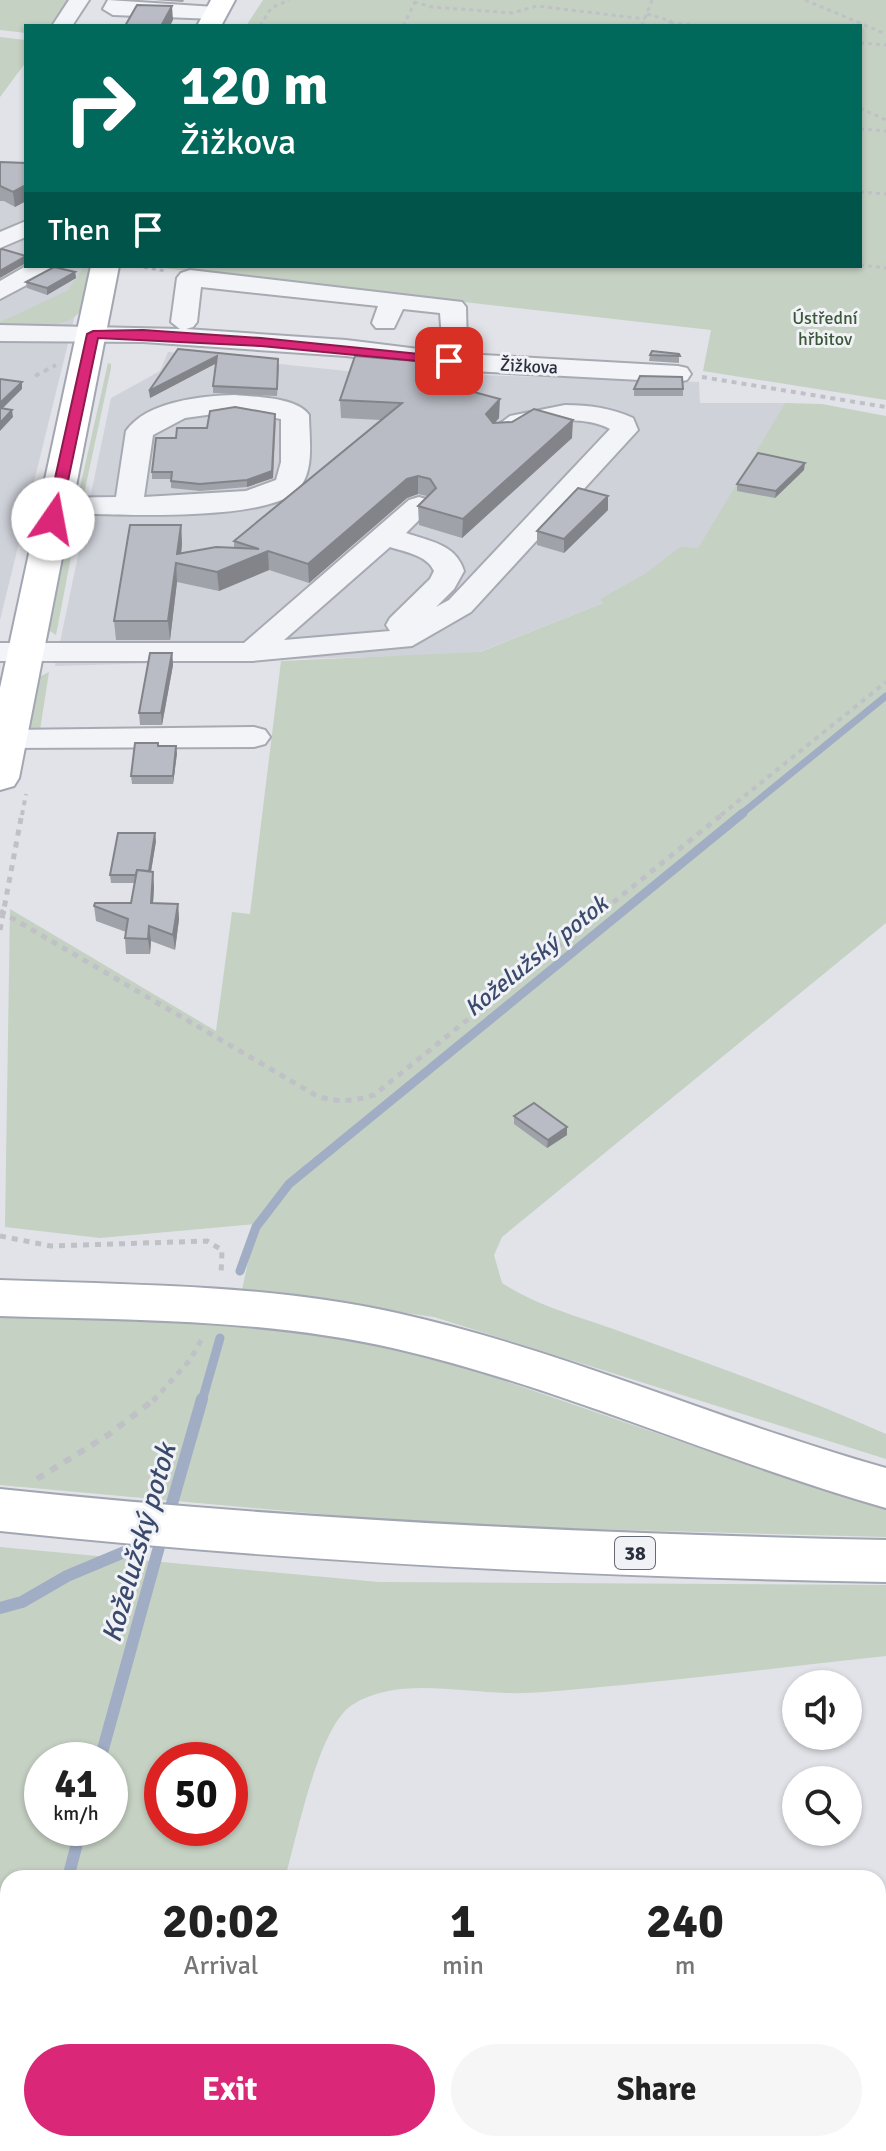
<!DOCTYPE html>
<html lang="en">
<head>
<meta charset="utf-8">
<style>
  :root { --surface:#fff; --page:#f6f6f6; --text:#222; --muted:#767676; --accent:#db2777 }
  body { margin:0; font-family:Signika,sans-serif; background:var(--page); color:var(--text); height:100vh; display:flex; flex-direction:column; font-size:30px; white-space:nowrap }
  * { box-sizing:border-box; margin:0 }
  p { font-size:26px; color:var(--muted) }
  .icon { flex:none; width:44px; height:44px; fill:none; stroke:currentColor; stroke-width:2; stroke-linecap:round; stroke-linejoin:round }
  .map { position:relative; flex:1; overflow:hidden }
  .details { position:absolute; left:0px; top:1870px; width:886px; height:282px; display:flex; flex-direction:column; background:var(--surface); border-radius:24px 24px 0 0; box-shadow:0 2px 6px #0004 }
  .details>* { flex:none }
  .guide { position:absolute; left:24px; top:24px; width:838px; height:244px; border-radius:0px; box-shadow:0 2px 6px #0004; background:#00695c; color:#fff; overflow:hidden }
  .fabs { position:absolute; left:782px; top:1670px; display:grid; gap:16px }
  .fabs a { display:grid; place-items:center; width:80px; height:80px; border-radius:50%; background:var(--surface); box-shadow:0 2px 6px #0004; font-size:40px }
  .speed { position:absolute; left:24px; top:1742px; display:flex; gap:16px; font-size:40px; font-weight:700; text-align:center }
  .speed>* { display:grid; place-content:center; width:104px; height:104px; border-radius:50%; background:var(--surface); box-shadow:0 2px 6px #0004; line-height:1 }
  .speed small { font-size:20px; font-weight:400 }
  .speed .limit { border:12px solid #d22; background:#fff; color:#111 }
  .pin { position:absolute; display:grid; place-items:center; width:68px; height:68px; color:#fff; margin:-34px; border-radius:16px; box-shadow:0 4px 12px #0006 }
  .me { position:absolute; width:88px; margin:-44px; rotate:12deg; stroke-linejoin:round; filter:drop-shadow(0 0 6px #0008) }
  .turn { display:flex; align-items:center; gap:28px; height:168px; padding:0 24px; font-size:36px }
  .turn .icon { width:104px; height:104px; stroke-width:2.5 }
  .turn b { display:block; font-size:56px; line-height:68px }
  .then { display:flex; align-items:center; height:76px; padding:0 24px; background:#0003; gap:16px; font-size:30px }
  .eta { display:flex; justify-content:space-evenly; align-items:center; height:136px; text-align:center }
  .eta b { font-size:48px; font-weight:700; line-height:56px }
  .primary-button { display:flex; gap:16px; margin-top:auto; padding:16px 24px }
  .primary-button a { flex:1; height:92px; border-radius:48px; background:var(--accent); color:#fff; font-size:32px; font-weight:700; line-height:92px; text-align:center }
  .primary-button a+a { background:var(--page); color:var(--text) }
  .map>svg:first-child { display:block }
</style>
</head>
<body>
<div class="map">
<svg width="886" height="2151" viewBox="0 0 886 2151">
  <rect width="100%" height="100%" fill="#e1e3e8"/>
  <g fill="#d0d2da">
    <path d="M 0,174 L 26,175 L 26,266 L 87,266 L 0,620 Z"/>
    <path d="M 168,352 L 346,371 L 699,382 L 700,403 L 785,403 L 692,559 L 676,574 L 474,654 L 55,666 L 111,398 L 160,371 Z"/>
  </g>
  <g fill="#c5d1c3" fill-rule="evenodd">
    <path d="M 0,0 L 72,0 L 55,26 L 26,26 L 26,33 L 0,30 Z"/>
    <path d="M 263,0 L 886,0 L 886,400 L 703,371 L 711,330 L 145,266 L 860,266 L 860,26 L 246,26 Z"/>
    <path d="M 0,37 L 26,40 L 26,62 L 0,97 Z"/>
    <path d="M 85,266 L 92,266 C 89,279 88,299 81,310 C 67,332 22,325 0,325 L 0,322 L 67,291 Z"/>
    <path d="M 108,363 L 111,364 L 111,368 L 84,494 L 79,492 Z"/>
    <path d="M 785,403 L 822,404 L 886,416 L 886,923 L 502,1237 L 494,1255 L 502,1283 C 540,1308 585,1318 627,1334 C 714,1366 802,1396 886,1434 L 886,1459 L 434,1317 L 242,1290 L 256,1224 L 100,1238 L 5,1227 L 10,909 L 216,1031 L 232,912 L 250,914 L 281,661 L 480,652 L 603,603 L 600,599 L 645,574 L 680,547 L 698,548 Z"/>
    <path d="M 80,510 L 56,635 L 47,629 L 68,515 Z"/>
    <path d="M 49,672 L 40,730 L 28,729 L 37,678 Z"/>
    <path d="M 0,1311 L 242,1323 L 367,1341 L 450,1362 L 772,1473 L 886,1505 L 886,1537 L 440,1525 L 0,1485 Z"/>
    <path d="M 0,1547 L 379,1582 L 886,1585 L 886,1656 C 784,1667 681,1680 579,1689 C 555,1691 530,1694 506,1693 C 457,1692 396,1677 352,1705 C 318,1727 297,1837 285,1878 L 8,1878 L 8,2144 L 200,2144 L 198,2151 L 0,2151 ZM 42,1760 L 110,1760 L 110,1828 L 42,1828 ZM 162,1760 L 230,1760 L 230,1828 L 162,1828 Z"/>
  </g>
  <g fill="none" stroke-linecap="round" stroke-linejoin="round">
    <path stroke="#a0adc4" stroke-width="7" d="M 740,815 L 886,696"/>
    <g stroke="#a0adc4" stroke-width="9">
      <path d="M 240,1271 L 256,1227 L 289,1184 L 743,813"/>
      <path d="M 202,1401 L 220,1338"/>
    </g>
    <g stroke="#a0adc4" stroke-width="12">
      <path d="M 169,1514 L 202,1399"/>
      <path d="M 0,1608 L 22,1602 L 67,1576 L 153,1540"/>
      <path d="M 100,1760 L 162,1536"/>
      <path d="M 68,1878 L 81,1828"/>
      <path d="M 0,2139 L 8,2108"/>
    </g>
    <g stroke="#a7aab2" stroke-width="4">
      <g id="minor">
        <path d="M 69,0 L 89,0 L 72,26 L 52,26 Z"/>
        <path d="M 108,0 L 215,7 L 225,13 L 215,19 L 113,15 L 103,9 Z"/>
        <path d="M 26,221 L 26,237 L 0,248 L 0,232 Z"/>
        <path d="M 26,266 L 56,266 L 53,271 L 0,299 L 0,281 Z"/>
        <path d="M 190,270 L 462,302 L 466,307 L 467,349 L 464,354 L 678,366 L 687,368 L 691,374 L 687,380 L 678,382 L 472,371 L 346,356 L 143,342 L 0,341 L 0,325 L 180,329 L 171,322 L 177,278 L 181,273 ZM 201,287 L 378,306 L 372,323 L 376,328 L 394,328 L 403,309 L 440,313 L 443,352 L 346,340 L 186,329 L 193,327 L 197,322 Z"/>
        <path d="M 235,395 C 255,397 297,397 309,415 C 309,439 316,475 295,492 C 260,523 105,514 56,513 L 46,510 L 42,504 L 46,498 L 116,497 L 126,431 C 147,401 202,396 235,395 ZM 235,411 L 281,419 L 281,462 L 276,480 L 246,491 L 144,497 L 153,435 L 185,418 Z"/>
        <path d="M 565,405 C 589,405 611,408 633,418 L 638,430 L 471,612 L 412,646 L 252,661 L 0,661 L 0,643 L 244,643 L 409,500 L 419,497 L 429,500 L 433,506 L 406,533 C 429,541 456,544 464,571 L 454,589 L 436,607 L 449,600 L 610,429 C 589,418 557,418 535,426 C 521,431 513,438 498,434 L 494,428 L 510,416 ZM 390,547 C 405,552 427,555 434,571 L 430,579 L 390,618 L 386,625 L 390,631 L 284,640 Z"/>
        <path d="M 254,727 L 265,730 L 270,737 L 265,744 L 254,747 L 0,748 L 0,732 L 8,730 Z"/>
      </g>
    </g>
    <g stroke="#a2a6b2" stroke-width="4">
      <g id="major">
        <path d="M 211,0 L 235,0 L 221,26 L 197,26 Z"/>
        <path d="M 91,266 L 119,266 L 19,778 L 14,786 L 0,790 L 0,688 Z"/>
        <path d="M 0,1280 C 132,1285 267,1284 397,1313 C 564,1350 721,1422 886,1468 L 886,1508 C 721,1461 564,1388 397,1349 C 267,1319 133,1320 0,1316 Z"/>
        <path d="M 0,1489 C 295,1520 590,1534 886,1540 L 886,1582 C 590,1577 295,1562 0,1531 Z"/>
      </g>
    </g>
    <g stroke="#bfc1c7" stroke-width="3" stroke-dasharray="4 4" stroke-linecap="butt">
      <path d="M 805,0 L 886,34"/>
      <path d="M 414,2 L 432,7 L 512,13 L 537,6 L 645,19"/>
      <path d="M 647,14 L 671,21 L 666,26"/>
      <path d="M 670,23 L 703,26"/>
      <path d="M 260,26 L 271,8 L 289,0"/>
      <path d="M 403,26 L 415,2"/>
      <path d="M 642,26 L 652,0"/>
      <path d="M 860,43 L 886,45"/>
      <path d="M 860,108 L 886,120"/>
      <path d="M 860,129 L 886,131"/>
      <path d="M 860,192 L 886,194"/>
      <path d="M 860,265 L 886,268"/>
      <path d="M 136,266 L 166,271"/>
    </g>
    <g stroke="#bfc1c7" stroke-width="4" stroke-dasharray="5 5" stroke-linecap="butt">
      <path d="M 35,376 L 56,365"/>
      <path d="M 702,377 L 886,407"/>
      <path d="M 22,815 L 26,794"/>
      <path d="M 721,815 L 886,682"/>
    </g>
    <g stroke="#bfc1c7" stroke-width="5" stroke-dasharray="6 6" stroke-linecap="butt">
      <path d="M 0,911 L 317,1096 C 337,1103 354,1101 374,1095 L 724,813"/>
      <path d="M 0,930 L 22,813"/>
      <path d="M 0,1236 L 51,1246 L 207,1241 L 222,1250 L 221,1275"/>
      <path d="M 153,1401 L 190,1360 L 203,1337"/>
    </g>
    <path stroke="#bfc1c7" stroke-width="6" stroke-dasharray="8 8" stroke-linecap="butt" d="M 37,1479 L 108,1435 L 155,1399"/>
    <use href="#minor" fill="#f3f4f7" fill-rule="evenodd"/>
    <use href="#major" fill="#fff" fill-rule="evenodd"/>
  </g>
  <g fill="#9fa2a9">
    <path d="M 154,0 L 184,0 L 183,2 Z"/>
    <path d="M 0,162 L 26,163 L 26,201 L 15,207 L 4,201 L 0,201 Z"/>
    <path d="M 75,272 L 76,278 L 47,295 L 27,288 L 26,282 Z"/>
    <path d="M 178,349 L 279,366 L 277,396 L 213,393 L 213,386 L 216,363 L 150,398 Z"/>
    <path d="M 679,354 L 679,363 L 649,361 L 650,355 Z"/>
    <path d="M 427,362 L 427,380 L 499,418 L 495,423 L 572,438 L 462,538 L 419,525 L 418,506 L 427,496 L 418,494 L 407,498 L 309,583 L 269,570 L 219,591 L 177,582 L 170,640 L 116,640 L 114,621 L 181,525 L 182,544 L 181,553 L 234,548 L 234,541 L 381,420 L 341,418 L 340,400 Z"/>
    <rect x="634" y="389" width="49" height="7"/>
    <path d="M 276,421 L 273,478 L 247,487 L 200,491 L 171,488 L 171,479 L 152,479 L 152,472 L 176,438 L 207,428 Z"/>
    <path d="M 804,470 L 775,498 L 737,491 L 737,484 Z"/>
    <path d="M 608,510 L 564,553 L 537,545 L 537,531 Z"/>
    <path d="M 172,653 L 173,665 L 162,725 L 140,725 L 139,713 Z"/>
    <path d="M 159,746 L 177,753 L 173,784 L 132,784 L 131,776 Z"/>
    <path d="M 156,841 L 151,872 L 154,887 L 153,904 L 178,904 L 179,919 L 175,950 L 151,941 L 150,954 L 126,954 L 125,938 L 126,932 L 96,921 L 94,906 L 131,903 L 135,883 L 111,883 L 110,875 Z"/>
    <path d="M 514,1116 L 567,1135 L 547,1148 L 514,1124 Z"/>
  </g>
  <g fill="#828489">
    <path d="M 172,6 L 173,20 L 170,26 L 161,26 Z"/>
    <path d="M 26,185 L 26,201 L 15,207 L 13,192 Z"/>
    <path d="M 26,256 L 26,263 L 0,278 L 0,271 Z"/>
    <path d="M 75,272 L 76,278 L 47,295 L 47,288 Z"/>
    <path d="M 217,356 L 217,363 L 150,398 L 149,391 Z"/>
    <path d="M 22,382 L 22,389 L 0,411 L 0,403 Z"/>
    <path d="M 500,399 L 499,418 L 486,432 L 486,414 Z"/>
    <path d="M 12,410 L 13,417 L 0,431 L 0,423 Z"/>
    <path d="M 275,414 L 273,478 L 247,487 L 247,480 Z"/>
    <path d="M 573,420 L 572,438 L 462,538 L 463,519 Z"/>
    <path d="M 805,463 L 804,470 L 775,498 L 776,491 Z"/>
    <path d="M 418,476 L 418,494 L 407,498 L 309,583 L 308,564 L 407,479 Z"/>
    <path d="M 608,496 L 608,510 L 564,553 L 564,539 Z"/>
    <path d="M 181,525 L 182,544 L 180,564 L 177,554 Z"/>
    <path d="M 268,551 L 269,570 L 219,591 L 217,572 Z"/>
    <path d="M 176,563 L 177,582 L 170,640 L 168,621 Z"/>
    <path d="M 172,653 L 173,665 L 162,725 L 161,713 Z"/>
    <path d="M 176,746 L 177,753 L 173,784 L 173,776 Z"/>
    <path d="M 155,833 L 156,841 L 149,883 L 148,876 Z"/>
    <path d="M 153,872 L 154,887 L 152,919 L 151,903 Z"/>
    <path d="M 178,904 L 179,919 L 175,950 L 173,935 Z"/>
    <path d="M 149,926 L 151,941 L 150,954 L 148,939 Z"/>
    <path d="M 567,1127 L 567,1135 L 547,1148 L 548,1140 Z"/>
    <path d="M 121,2144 L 125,2144 L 122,2151 L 118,2151 Z"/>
  </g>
  <g fill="#b9bcc4" stroke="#828489" stroke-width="2">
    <path d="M 137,5 L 172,6 L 161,26 L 125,26 Z"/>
    <path d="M 0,162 L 26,163 L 26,185 L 13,192 L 0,186 Z"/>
    <path d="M 2,249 L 26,256 L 0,271 L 0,250 Z"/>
    <path d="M 54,267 L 75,272 L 47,288 L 26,282 Z"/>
    <path d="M 178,349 L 278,359 L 277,389 L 213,386 L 217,356 L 149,391 Z"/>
    <path d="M 652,351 L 679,354 L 680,356 L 650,355 Z"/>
    <path d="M 355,356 L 427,362 L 425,379 L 500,399 L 486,414 L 493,423 L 512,422 L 534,409 L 573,420 L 463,519 L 418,506 L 436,488 L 430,479 L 418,476 L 407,479 L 308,564 L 268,551 L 217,572 L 176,563 L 168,621 L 114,621 L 130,525 L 181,525 L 177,554 L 216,547 L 259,549 L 234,541 L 402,403 L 340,400 Z"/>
    <path d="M 640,376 L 682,377 L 683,389 L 634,389 Z"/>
    <path d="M 0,379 L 22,382 L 0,403 Z"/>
    <path d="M 235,407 L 275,414 L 272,471 L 247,480 L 200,484 L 171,481 L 172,472 L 152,472 L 156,438 L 176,438 L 177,428 L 207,428 L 210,411 Z"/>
    <path d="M 0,408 L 12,410 L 0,423 Z"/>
    <path d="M 758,453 L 805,463 L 776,491 L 737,484 Z"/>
    <path d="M 578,488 L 608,496 L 564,539 L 537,531 Z"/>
    <path d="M 150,653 L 172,653 L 161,713 L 139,713 Z"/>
    <path d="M 135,743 L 158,743 L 158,746 L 176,746 L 173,776 L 131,776 Z"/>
    <path d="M 118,833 L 155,833 L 149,871 L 137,870 L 136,875 L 110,875 Z"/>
    <path d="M 137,870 L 153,872 L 151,903 L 178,904 L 173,935 L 149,926 L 148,939 L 125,938 L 128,919 L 94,906 L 95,903 L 131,903 Z"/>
    <path d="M 534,1103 L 567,1127 L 548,1140 L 514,1116 Z"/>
    <path d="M 86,2144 L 121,2144 L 118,2151 L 91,2151 L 85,2149 Z"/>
  </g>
  <path fill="#db2777" stroke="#8e194d" stroke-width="2" d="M 143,330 L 261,338 L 449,357 L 455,361 L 449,364 L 261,346 L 98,338 L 60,519 L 48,522 L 46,519 L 87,334 L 93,331 Z"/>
  <g text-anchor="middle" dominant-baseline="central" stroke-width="6" stroke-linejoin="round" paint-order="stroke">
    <g font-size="18" fill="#3c583a" stroke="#f1f2f6">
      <text x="825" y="318">Ústřední<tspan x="825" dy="21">hřbitov</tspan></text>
    </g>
    <g font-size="18" fill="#2b303e" stroke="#f1f2f6">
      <text transform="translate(529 366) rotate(3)">Žižkova</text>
    </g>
    <rect fill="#f1f2f6" stroke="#666a75" stroke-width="2" x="615" y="1537" width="40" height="32" rx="6"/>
    <g font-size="20" font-weight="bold" fill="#2b303e">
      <text x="635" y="1553">38</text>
    </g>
    <g font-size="24" font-style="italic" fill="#3a4a6d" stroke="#f1f2f6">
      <text transform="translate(536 956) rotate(-39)">Koželužský potok</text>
    </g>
    <g font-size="28" font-style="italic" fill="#3a4a6d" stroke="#f1f2f6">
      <text transform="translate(139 1543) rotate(-74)">Koželužský potok</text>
    </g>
  </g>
</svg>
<div class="fabs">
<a><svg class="icon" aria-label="sound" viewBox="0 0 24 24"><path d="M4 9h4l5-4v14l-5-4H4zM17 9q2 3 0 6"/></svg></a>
<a><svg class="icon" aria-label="search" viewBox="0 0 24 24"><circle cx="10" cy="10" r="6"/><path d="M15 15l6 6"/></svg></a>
</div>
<div class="speed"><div>41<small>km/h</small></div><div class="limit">50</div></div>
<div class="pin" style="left:449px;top:361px;background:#d93025"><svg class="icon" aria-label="arrive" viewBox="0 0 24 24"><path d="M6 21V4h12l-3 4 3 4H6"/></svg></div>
<svg class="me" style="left:53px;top:519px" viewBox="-20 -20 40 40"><circle r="19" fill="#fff"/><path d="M0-13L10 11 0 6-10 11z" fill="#db2777"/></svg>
<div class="guide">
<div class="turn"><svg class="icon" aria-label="right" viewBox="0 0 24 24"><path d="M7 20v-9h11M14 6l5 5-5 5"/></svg><div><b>120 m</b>Žižkova</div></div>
<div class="then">Then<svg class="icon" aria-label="arrive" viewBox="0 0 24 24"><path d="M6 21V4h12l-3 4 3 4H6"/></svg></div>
</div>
<section class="details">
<div class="eta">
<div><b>20:02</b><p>Arrival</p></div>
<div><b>1</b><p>min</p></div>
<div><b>240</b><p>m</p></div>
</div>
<div class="primary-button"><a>Exit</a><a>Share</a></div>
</section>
</div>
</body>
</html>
